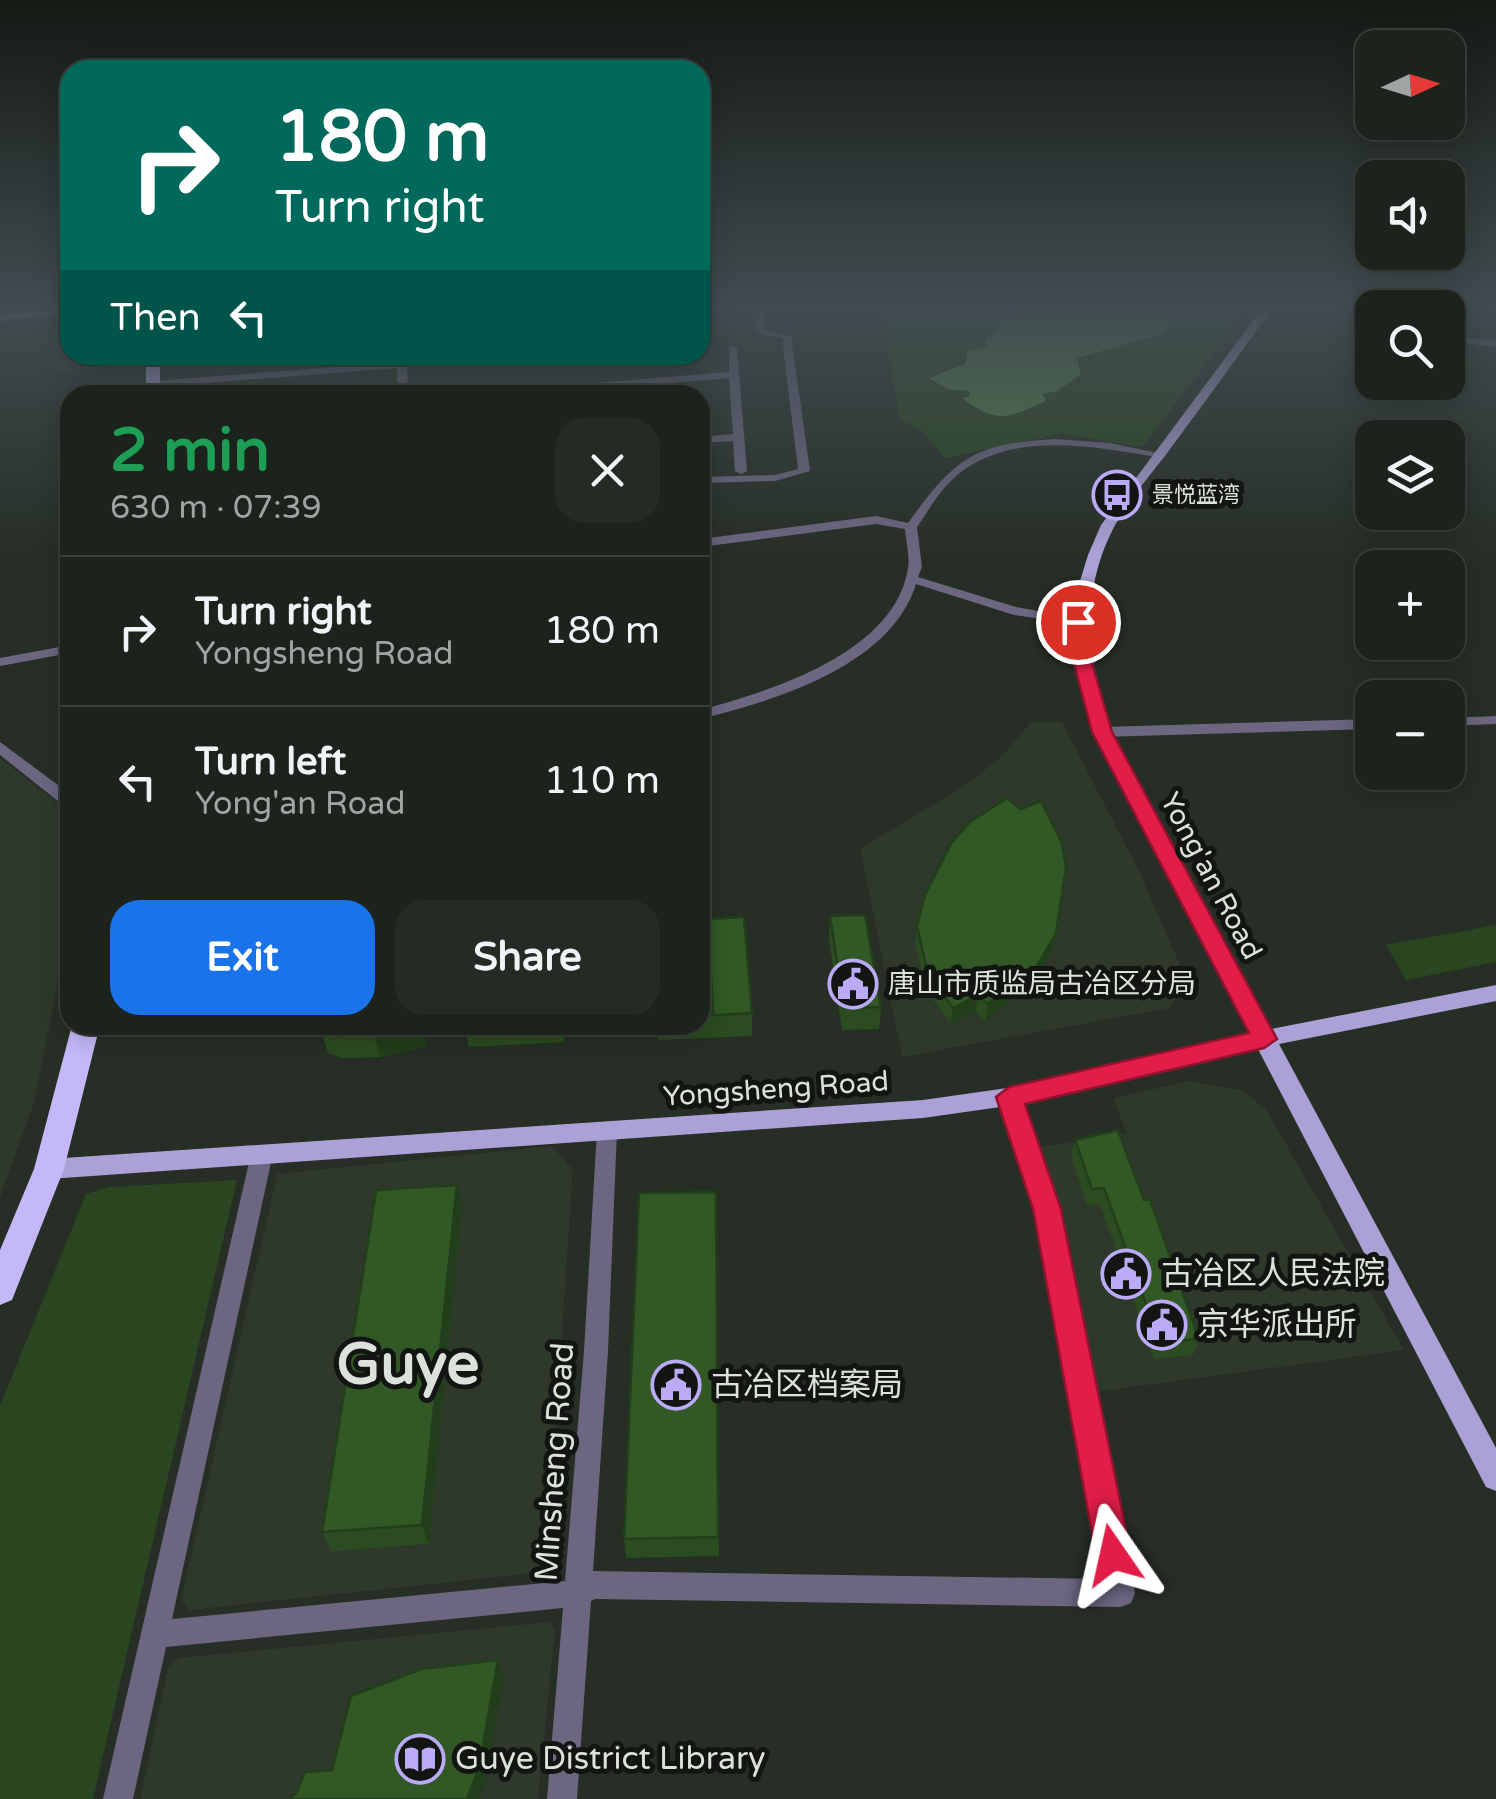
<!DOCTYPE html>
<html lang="en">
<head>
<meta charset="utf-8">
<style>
  :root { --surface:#1c221c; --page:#252a25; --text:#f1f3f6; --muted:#a0a4a3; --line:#3a3f3b; --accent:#1a73e8 }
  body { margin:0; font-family:"Varela Round","Noto Sans SC",sans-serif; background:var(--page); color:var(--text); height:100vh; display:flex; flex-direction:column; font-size:38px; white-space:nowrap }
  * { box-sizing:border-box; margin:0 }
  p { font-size:32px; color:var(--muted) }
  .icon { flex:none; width:55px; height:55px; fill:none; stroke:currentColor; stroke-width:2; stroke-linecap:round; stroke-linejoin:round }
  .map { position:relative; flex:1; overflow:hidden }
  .side { position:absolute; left:60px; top:385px; width:650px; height:650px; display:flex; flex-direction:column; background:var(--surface); border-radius:30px; box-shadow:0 5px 25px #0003,0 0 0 2px var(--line) }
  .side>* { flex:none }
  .top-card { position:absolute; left:60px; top:60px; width:650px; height:305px; border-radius:30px; box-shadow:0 5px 25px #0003,0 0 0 2px var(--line); background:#00695c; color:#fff; overflow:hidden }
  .needle { width:65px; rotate:86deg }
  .fabs { position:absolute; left:1355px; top:30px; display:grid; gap:20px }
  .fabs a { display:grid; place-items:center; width:110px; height:110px; border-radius:20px; background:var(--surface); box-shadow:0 5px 25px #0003,0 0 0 2px var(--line); font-size:50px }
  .pin { position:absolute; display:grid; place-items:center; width:85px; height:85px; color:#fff; margin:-42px; border:5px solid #fff; border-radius:50%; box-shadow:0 2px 10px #0007 }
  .me { position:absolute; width:110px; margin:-55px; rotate:349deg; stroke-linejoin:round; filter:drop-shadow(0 0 8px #0008) }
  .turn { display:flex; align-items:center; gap:35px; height:210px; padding:0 50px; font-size:45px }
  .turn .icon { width:130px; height:130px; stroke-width:2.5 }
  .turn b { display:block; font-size:70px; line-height:85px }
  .then { display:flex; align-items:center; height:95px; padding:0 50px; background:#0003; gap:20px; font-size:38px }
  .round { display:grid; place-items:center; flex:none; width:105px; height:105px; border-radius:30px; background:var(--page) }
  .overview { display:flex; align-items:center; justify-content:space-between; height:170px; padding:0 50px }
  h1 { font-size:60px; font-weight:700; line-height:75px; color:#1e9e55 }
  .primary-button { display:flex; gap:20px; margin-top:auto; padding:20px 50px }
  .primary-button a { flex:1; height:115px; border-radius:30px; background:var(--accent); color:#fff; font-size:40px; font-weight:700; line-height:115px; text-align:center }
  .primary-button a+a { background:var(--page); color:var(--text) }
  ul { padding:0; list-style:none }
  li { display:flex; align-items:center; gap:30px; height:150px; padding:0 50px; border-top:2px solid var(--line) }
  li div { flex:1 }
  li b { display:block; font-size:38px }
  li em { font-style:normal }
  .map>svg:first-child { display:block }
</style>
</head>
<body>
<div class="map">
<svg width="1496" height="1799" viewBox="0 0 1496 1799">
  <rect width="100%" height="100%" fill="#262e25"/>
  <g fill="#2e382b">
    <path d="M 70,315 L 70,355 L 136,355 L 136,364 L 55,373 L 51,326 L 0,329 L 7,322 Z"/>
    <path d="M 1031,722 L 1062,722 L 1139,871 L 1187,981 L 1170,1008 L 902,1057 L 860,849 L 967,784 L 1003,755 Z"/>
    <path d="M 0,758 L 70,812 L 70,922 L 35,1099 L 0,1198 Z"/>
    <path d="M 1189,1081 L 1241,1090 L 1266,1109 L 1404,1350 L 1095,1392 L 1056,1207 L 1035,1148 L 1127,1134 L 1113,1098 Z"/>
    <path d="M 552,1146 L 573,1170 L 546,1572 L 189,1610 L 181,1600 L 277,1174 Z"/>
    <path d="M 549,1622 L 555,1629 L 538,1799 L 140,1799 L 168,1667 L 179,1658 Z"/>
  </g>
  <g fill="#294621">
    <path d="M 880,306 L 1250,306 L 1142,447 L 1062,434 L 945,458 L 921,430 L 900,420 Z"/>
    <path d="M 1496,925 L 1496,962 L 1406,980 L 1386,945 Z"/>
    <path d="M 237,1180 L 93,1799 L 0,1799 L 0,1406 L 86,1194 L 109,1187 Z"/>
  </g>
  <path fill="#557f4a" d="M 1014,306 L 1158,306 L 1154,307 L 1157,311 C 1180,317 1194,306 1216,306 L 1170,320 L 1165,333 L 1077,358 L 1081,374 L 1057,391 L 1042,394 L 1046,401 C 1007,418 998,425 962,398 L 970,396 L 969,391 L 947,389 L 929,378 L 965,364 L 967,352 L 986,347 L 986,340 L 1001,325 L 996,322 L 1024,314 Z"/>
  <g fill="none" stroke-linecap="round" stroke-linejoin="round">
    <g fill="#6c6681" fill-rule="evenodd">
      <path d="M 752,306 L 761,306 L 764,330 L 791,336 L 810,471 L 775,481 L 700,483 L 700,477 L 775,475 L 798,469 L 782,338 L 757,334 Z"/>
      <path d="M 1355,306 L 1364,306 L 1372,313 L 1372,320 Z"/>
      <path d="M 7,308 L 15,310 L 0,325 L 0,316 Z"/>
      <path d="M 1448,335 L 1496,341 L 1496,347 L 1448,341 Z"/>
      <path d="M 729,346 L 737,348 L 747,471 L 741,474 L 735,471 L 733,441 L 700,443 L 700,437 L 733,434 L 729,378 L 522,395 L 479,395 L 484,392 L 729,372 Z"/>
      <path d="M 402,362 L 407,365 L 408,395 L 398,395 L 397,368 L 153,387 L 148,384 L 153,381 Z"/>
      <path d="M 1055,439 L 1110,443 L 1167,455 L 1161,458 C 1096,447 1010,429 955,477 C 939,491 929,510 917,527 L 922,567 L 918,577 L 1016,607 L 1083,619 L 1083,625 L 1014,615 L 916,584 C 891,666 774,701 700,719 L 700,710 C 771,691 895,653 908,568 C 910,556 906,542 905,529 L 876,524 L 700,547 L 700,539 L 876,516 L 908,523 C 955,458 973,444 1055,439 Z"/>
      <path d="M 70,645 L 70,653 L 0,666 L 0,658 Z"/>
      <path d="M 1496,716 L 1496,724 L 1448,726 L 1448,718 Z"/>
      <path d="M 1372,719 L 1372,729 L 1102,737 L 1094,732 L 1102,727 Z"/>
      <path d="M 0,742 L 70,794 L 70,807 L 64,806 L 0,755 Z"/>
      <path d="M 1009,1089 L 1016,1091 L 1019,1097 L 1058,1209 L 1135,1593 L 1131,1603 L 1121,1607 L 595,1599 L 591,1601 L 577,1799 L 547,1799 L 563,1608 L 166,1647 L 133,1799 L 103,1799 L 250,1158 L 254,1152 L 261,1149 L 268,1152 L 272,1158 L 172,1619 L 565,1581 L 584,1351 L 597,1130 L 600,1124 L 607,1122 L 614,1124 L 617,1130 L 608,1351 L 593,1571 L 1105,1579 L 1036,1209 L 999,1097 L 1002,1091 Z"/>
    </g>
    <g fill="#aca1d7" fill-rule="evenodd">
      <path d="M 1264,306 L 1274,306 C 1240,354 1205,402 1170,449 C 1151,475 1126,502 1112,531 C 1079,597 1088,665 1111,732 L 1271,1029 L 1496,985 L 1496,1001 L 1279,1044 L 1496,1448 L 1496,1491 L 1486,1487 L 1258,1049 L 1035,1102 L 923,1118 L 49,1179 L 40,1176 L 37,1169 L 40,1162 L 49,1159 L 923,1100 L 1035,1084 L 1250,1034 L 1093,732 L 1078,678 L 1073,629 L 1080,581 L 1088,555 L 1101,525 Z"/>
      <path d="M 70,308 L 70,314 L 0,320 L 0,314 Z"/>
    </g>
    <g fill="#c5b8f9" fill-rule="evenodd">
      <rect x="146" y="355" width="14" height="40"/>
      <path d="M 72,1025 L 100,1025 L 64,1169 L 12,1300 L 0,1305 L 0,1250 L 34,1169 Z"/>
    </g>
  </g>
  <g fill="#2a4c20">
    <path d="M 830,916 L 881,1007 L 879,1029 L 842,1030 L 829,938 Z"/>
    <path d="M 917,926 L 1056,934 L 1052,951 L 1031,985 L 985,1021 L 976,1012 L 951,1024 L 926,990 L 915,942 Z"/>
    <path d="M 708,941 L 752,1013 L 752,1036 L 658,1040 L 657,1025 L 700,1025 L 700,996 L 712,1011 Z"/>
    <path d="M 323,1025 L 425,1046 L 380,1057 L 342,1058 L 328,1053 L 321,1031 Z"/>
    <path d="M 464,1025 L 565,1025 L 564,1042 L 469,1047 Z"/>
    <path d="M 1075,1140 L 1144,1200 L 1199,1339 L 1193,1355 L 1154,1359 L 1100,1204 L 1087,1205 L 1071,1156 Z"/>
    <path d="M 716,1192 L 719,1556 L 626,1558 L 624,1539 Z"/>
    <path d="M 462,1207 L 429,1544 L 331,1551 L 322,1532 Z"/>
  </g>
  <g fill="#223e1a">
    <path d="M 1056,934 L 1052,951 L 1031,985 L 985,1021 L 988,1004 Z"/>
    <path d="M 978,995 L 976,1012 L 951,1024 L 953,1008 Z"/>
    <path d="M 416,1025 L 428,1025 L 425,1046 L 380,1057 L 374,1035 Z"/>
    <path d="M 457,1185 L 462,1207 L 429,1544 L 422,1525 Z"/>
    <path d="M 498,1660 L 504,1677 L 485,1784 L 480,1799 L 467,1799 Z"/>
  </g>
  <g fill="#315825" stroke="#223e1a" stroke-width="2.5">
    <path d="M 1007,798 L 1021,809 L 1041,801 L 1062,843 L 1066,868 L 1056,934 L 1035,969 L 988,1004 L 978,995 L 953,1008 L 928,974 L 917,926 L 925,895 L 952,842 L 970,822 Z"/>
    <path d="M 865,915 L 881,1007 L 844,1008 L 830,916 Z"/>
    <path d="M 744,917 L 752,1013 L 700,1016 L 700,996 L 713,1012 L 708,919 Z"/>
    <path d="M 323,1025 L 416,1025 L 374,1035 L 335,1036 L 321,1031 Z"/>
    <path d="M 1118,1130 L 1144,1200 L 1150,1199 L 1199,1339 L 1160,1343 L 1104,1188 L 1092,1189 L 1075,1140 Z"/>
    <path d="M 457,1185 L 422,1525 L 322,1532 L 376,1190 Z"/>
    <path d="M 716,1192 L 718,1537 L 624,1539 L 639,1193 Z"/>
    <path d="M 498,1660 L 479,1768 L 467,1799 L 288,1799 L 296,1794 L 305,1772 L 332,1770 L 351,1696 L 421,1669 Z"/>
  </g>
  <linearGradient id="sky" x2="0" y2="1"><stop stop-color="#151914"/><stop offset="0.55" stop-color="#414c51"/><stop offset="1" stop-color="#414c51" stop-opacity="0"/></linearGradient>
  <rect width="1496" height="558" fill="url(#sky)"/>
  <path fill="#e11d48" stroke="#92132f" stroke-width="2.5" d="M 1078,616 L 1087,622 L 1090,656 L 1112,732 L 1277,1039 L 1264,1048 L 1025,1104 L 1061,1209 L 1131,1555 L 1126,1567 L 1113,1572 L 1101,1567 L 1096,1555 L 1033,1209 L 996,1097 L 1009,1087 L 1249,1033 L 1092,732 L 1072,656 L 1070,622 Z"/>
  <defs>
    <g id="bus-ring" transform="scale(2.5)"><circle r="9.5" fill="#121511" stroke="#bbaaf6" stroke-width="1.5"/><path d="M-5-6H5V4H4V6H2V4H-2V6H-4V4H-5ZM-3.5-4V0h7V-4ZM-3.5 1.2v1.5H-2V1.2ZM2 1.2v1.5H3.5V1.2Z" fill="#bbaaf6"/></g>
    <g id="civic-ring" transform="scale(2.5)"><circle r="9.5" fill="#121511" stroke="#bbaaf6" stroke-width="1.5"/><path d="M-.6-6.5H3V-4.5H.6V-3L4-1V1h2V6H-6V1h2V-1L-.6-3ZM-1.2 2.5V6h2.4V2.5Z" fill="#bbaaf6"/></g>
    <g id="library-ring" transform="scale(2.5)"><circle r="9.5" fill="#121511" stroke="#bbaaf6" stroke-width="1.5"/><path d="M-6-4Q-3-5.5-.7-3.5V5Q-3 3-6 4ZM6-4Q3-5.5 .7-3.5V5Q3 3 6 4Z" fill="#bbaaf6"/></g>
  </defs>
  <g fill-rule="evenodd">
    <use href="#bus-ring" x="1117" y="495"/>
    <use href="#civic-ring" x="853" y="984"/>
    <use href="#civic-ring" x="1126" y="1274"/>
    <use href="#civic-ring" x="1162" y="1325"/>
    <use href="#civic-ring" x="676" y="1385"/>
    <use href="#library-ring" x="420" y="1759"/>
  </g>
  <g text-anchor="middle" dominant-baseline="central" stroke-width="10" stroke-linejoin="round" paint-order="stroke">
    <g font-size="22" fill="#dce1da" stroke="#121511" text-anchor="start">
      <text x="1152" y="495">景悦蓝湾</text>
    </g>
    <g font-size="28" fill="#dce1da" stroke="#121511">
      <text transform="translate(1211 876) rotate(62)">Yong'an Road</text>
      <text transform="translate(776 1089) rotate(-4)">Yongsheng Road</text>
    </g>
    <g font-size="28" fill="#dce1da" stroke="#121511" text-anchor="start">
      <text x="888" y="984">唐山市质监局古冶区分局</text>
    </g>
    <g font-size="32" fill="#dce1da" stroke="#121511" text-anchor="start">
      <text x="1161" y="1274">古冶区人民法院</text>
      <text x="1197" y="1325">京华派出所</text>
      <text x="711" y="1385">古冶区档案局</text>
      <text x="455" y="1759">Guye District Library</text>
    </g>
    <g font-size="32" fill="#dce1da" stroke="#121511">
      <text transform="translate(555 1462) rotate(-86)">Minsheng Road</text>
    </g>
    <g font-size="58" font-weight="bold" fill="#dce1da" stroke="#121511">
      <text x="408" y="1365">Guye</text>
    </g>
  </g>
</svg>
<div class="fabs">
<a><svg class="needle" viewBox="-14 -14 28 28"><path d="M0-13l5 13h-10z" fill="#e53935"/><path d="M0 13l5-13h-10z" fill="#a0a4a3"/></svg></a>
<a><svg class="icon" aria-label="sound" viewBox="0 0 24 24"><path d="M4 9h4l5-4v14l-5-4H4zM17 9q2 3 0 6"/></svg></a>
<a><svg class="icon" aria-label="search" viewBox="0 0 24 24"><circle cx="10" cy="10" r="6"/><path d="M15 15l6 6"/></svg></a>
<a><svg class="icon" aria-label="layers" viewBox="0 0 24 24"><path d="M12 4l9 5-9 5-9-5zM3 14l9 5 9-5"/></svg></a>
<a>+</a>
<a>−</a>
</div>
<div class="pin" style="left:1078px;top:622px;background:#d93025"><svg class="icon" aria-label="arrive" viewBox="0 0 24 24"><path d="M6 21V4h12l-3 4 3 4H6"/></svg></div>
<svg class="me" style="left:1113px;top:1555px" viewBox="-20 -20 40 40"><path d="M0-17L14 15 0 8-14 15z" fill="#e11d48" stroke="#fff" stroke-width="4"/></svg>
<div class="top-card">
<div class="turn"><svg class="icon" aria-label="right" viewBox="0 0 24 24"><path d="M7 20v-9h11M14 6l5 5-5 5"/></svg><div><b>180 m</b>Turn right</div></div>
<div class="then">Then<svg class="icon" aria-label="left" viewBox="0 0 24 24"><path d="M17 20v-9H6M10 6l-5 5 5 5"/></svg></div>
</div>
<section class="side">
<div class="overview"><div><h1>2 min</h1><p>630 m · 07:39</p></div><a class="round"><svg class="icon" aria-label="close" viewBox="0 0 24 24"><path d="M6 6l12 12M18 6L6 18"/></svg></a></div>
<ul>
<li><svg class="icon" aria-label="right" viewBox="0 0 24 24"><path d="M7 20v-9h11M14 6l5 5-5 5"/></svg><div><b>Turn right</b><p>Yongsheng Road</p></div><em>180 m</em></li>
<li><svg class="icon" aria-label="left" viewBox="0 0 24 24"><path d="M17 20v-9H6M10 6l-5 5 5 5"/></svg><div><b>Turn left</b><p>Yong'an Road</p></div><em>110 m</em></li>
</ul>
<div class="primary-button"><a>Exit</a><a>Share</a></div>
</section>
</div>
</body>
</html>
